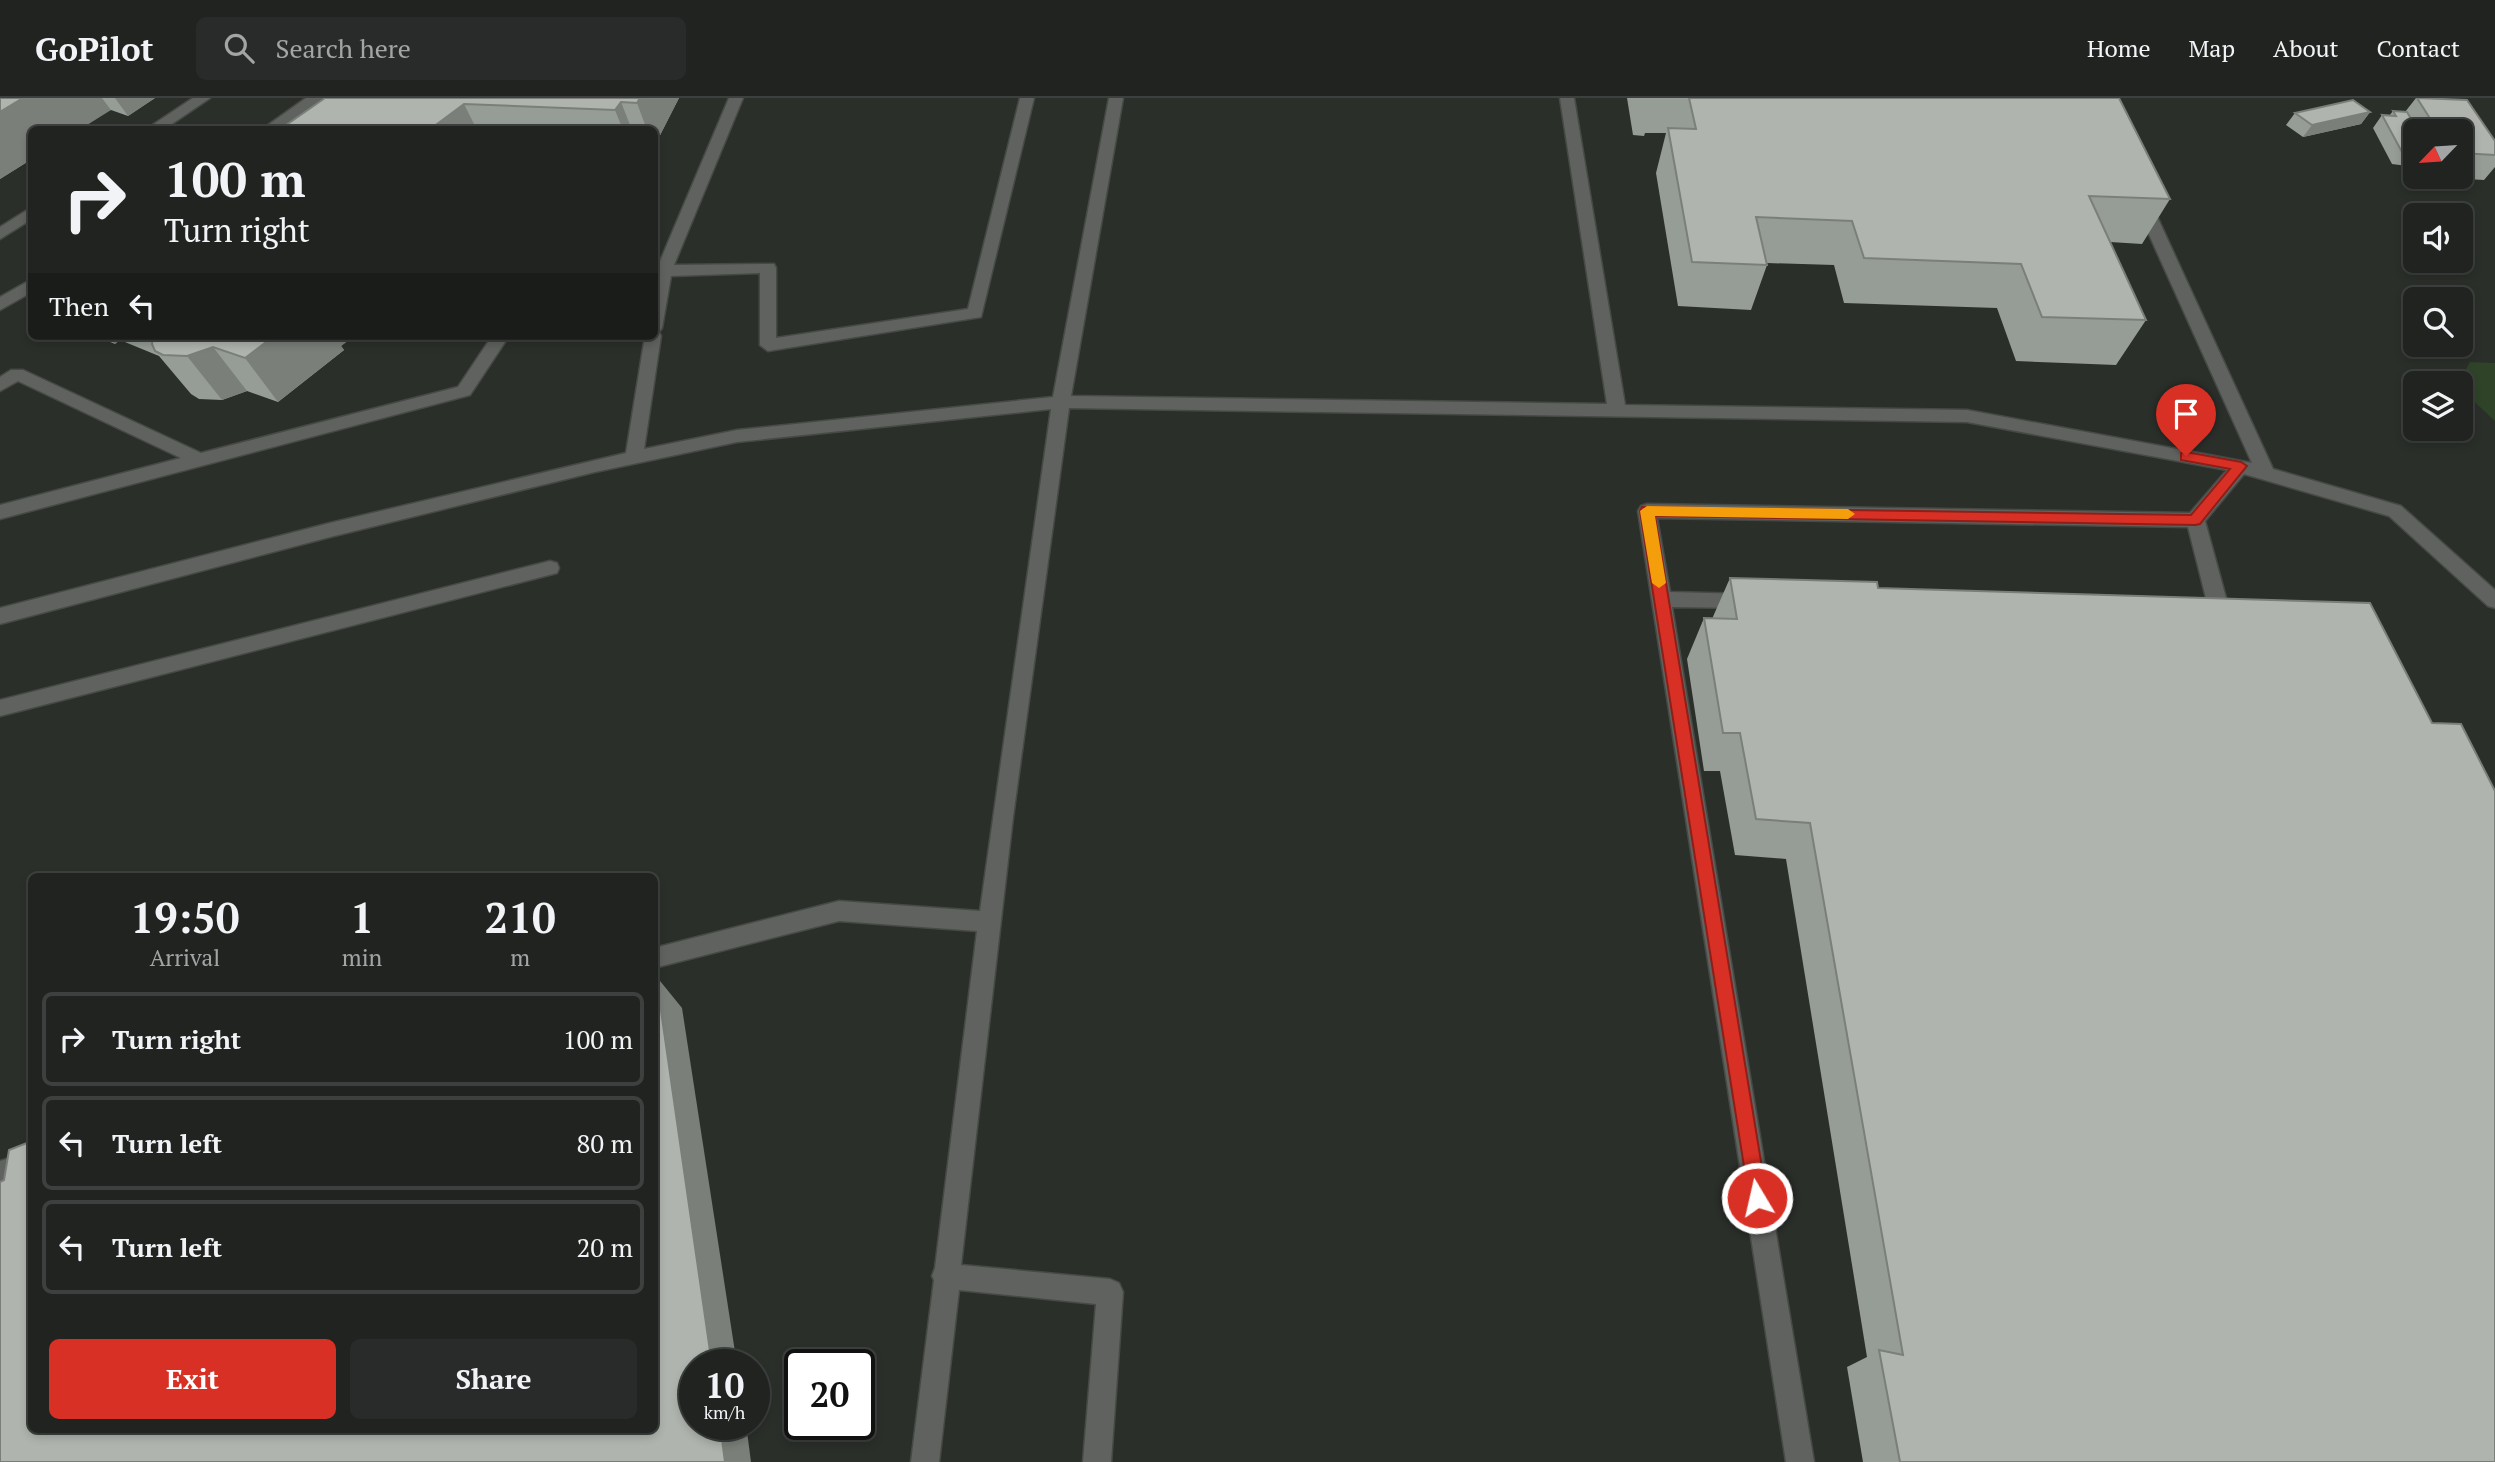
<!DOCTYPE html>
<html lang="en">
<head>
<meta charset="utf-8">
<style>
  :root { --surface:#202320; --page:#282b29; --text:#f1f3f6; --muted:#a2a4a5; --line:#3d403e; --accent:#d93025 }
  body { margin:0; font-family:"PT Serif",serif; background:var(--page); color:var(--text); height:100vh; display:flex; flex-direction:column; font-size:26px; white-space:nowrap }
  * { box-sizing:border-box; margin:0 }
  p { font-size:23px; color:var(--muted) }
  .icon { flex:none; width:38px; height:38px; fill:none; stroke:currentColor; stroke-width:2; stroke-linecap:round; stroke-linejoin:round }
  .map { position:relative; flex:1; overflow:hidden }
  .side { position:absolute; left:28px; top:775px; width:630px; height:560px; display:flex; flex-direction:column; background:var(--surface); border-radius:10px; box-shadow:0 4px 10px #0003,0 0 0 2px var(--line) }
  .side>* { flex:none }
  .top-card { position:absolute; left:28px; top:28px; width:630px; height:214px; border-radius:10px; box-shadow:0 4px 10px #0003,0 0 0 2px var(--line); background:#202320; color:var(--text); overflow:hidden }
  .needle { width:46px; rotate:245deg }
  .controls { position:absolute; left:2403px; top:21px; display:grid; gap:14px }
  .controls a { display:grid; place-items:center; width:70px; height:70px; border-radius:10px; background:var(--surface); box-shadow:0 4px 10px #0003,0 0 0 2px var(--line); font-size:35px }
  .speed { position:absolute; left:679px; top:1251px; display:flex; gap:14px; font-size:35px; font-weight:700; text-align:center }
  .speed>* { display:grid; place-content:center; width:91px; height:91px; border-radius:50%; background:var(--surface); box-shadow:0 4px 10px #0003,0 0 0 2px var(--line); line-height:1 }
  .speed small { font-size:18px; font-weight:400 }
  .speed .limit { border:4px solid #111; border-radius:10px; background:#fff; color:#111 }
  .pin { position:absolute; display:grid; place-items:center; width:60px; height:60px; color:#fff; margin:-72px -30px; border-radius:50% 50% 50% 0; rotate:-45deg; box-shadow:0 0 7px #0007 }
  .pin .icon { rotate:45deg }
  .me { position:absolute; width:77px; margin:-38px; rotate:351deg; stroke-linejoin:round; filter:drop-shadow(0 0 5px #0008) }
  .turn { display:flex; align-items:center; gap:24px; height:147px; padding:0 21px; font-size:32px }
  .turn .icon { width:91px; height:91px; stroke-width:2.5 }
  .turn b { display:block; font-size:49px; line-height:60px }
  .then { display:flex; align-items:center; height:66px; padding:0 21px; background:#0003; gap:14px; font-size:26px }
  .eta { display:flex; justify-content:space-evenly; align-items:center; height:119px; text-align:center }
  .eta b { font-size:42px; font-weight:700; line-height:49px }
  .action { display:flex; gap:14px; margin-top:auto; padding:14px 21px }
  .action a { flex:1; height:80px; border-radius:10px; background:var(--accent); color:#fff; font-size:28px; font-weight:700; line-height:80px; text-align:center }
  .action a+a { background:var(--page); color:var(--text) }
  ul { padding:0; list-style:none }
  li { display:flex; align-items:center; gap:21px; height:94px; margin:0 14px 10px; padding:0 7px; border:4px solid var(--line); border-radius:10px }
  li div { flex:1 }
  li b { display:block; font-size:26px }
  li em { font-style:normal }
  header { display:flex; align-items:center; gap:42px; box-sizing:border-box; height:98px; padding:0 35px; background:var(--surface); border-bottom:2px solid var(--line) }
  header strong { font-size:33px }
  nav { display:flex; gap:38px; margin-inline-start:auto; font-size:24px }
  .search { width:490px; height:63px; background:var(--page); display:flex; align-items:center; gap:18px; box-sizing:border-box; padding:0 24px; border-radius:10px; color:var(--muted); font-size:26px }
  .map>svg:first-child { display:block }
</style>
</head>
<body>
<header>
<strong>GoPilot</strong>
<div class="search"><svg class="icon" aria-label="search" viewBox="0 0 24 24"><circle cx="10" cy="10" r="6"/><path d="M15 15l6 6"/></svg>Search here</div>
<nav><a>Home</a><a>Map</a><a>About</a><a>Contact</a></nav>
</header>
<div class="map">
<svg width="2495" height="1364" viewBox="0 0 2495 1364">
  <rect width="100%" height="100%" fill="#2b2f2a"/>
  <path fill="#2e4328" d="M 2470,264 L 2495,265 L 2495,323 L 2467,297 L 2459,284 Z"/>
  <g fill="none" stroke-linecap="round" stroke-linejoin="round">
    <g stroke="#464a45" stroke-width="3">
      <g id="minor">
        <path d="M 193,0 L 210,0 L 163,32 L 145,32 Z"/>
        <path d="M 306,0 L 323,0 L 279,32 L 261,32 Z"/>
        <path d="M 729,0 L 743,0 L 674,167 L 774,166 L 776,170 L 776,240 L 968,211 L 1020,0 L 1034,0 L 981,219 L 768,253 L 760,247 L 760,175 L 671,178 L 662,230 L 659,234 L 661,238 L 644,351 L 737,332 L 1053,299 L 1109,0 L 1123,0 L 1071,298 L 1607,306 L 1560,0 L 1574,0 L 1625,307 L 1967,312 L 2252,365 L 2133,101 L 2141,96 L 2149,101 L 2273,371 L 2401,408 L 2495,492 L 2495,510 L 2488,508 L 2389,418 L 2244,376 L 2205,423 L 2229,511 L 2226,516 C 2216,519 2206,519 2196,516 L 2193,511 L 2196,506 L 2207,504 L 2188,429 L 1657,420 L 1670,494 L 1747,496 L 1754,498 L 1757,503 L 1754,508 L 1747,510 L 1672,509 L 1814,1364 L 1786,1364 L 1638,413 L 1641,408 L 1647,406 L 2190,415 L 2227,372 L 1967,324 L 1069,310 L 1013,719 L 961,1167 L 1110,1181 L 1119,1185 L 1123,1194 L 1111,1364 L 1083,1364 L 1096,1206 L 959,1192 L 939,1364 L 911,1364 L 934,1182 L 932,1178 L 935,1170 L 977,833 L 839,823 L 654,870 L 654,850 L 839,803 L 980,813 L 1051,311 L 737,344 L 595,374 L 330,439 L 0,526 L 0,510 L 330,425 L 626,355 L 645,238 L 654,238 L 654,168 L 658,168 Z"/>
        <path d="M 32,109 L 32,121 L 0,141 L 0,129 Z"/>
        <path d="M 32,181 L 32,194 L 0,212 L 0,199 Z"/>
        <path d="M 492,238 L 509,238 L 470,297 L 0,421 L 0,407 L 181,360 L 18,283 L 0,293 L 0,279 L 11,272 L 23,272 L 201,355 L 458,289 Z"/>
        <path d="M 550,463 L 557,465 L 559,470 L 557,475 L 0,618 L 0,602 Z"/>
        <path d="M 32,1053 L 32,1077 L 0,1087 L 0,1063 Z"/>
      </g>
    </g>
    <use href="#minor" fill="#60625f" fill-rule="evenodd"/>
  </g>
  <g fill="#969c96">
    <path d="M 0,0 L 155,0 L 128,18 L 111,12 L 32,32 L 32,61 L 0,81 Z"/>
    <path d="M 325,0 L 679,0 L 654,49 L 654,32 L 279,32 Z"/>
    <path d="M 1627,0 L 2119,0 L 2170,101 L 2142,146 L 2110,144 L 2146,222 L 2116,267 L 2016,263 L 1997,210 L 1844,205 L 1834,167 L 1767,165 L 1767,167 L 1751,212 L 1678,208 L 1656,75 L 1666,35 L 1645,35 L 1644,38 L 1633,37 Z"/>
    <path d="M 2416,0 L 2432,0 L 2495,43 L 2495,69 L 2484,82 L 2432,79 L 2460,79 L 2460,33 L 2415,33 L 2415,69 L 2392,66 L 2373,30 L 2382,17 L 2389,18 L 2393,13 L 2405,14 Z"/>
    <path d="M 2370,14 L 2361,26 L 2303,39 L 2286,27 L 2295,15 Z"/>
    <path d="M 96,238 L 354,238 L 341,248 L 344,252 L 278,304 L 247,293 L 222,302 L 199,301 L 191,296 L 159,258 L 120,242 L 115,246 Z"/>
    <path d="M 1730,480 L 1878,490 L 2495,1364 L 1863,1364 L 1847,1269 L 1867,1259 L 1786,761 L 1735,757 L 1720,673 L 1704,673 L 1687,561 L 1704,520 L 1712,521 Z"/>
  </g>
  <g fill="#7a7f7a">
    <path d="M 23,0 L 102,0 L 111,12 L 79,32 L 32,32 L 32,61 L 0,81 L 0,14 Z"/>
    <path d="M 115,0 L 155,0 L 128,18 Z"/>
    <path d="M 640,0 L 679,0 L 654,49 L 654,32 L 647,32 L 637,5 Z"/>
    <path d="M 621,4 L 632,32 L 623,32 L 615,12 Z"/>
    <path d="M 464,6 L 477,32 L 429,32 Z"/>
    <path d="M 2370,14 L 2361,26 L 2303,39 L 2312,27 Z"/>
    <path d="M 108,238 L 117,238 L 120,242 L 115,246 Z"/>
    <path d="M 274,238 L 354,238 L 341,248 L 344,252 L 278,304 L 245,260 Z"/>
    <path d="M 213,249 L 247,293 L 222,302 L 187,258 Z"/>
    <path d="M 656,878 L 682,910 L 737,1267 L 712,1267 Z"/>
    <path d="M 720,1326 L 746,1326 L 751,1364 L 725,1364 Z"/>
  </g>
  <g fill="#afb5ae" stroke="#7a7f7a" stroke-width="2">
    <path d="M 0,0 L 23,0 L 0,14 Z"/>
    <path d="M 325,0 L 640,0 L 637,5 L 621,4 L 615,12 L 464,6 L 429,32 L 279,32 Z"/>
    <path d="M 1689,0 L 2119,0 L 2170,101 L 2089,98 L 2146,222 L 2042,219 L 2021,166 L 1864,160 L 1852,123 L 1756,119 L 1767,167 L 1692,164 L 1668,30 L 1696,31 Z"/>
    <path d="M 2417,0 L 2467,2 L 2495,43 L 2495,57 L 2460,55 L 2460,33 L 2438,33 Z"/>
    <path d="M 2353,2 L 2370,14 L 2312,27 L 2295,15 Z"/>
    <path d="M 2393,13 L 2407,14 L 2418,33 L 2415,33 L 2415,55 L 2402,54 L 2382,17 L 2396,18 Z"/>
    <path d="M 153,238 L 274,238 L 245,260 L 213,249 L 187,258 L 163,257 L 155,253 L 152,246 Z"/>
    <path d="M 1730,480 L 1877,484 L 1878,490 L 2370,505 L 2432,625 L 2461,626 L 2495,693 L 2495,1364 L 1900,1364 L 1879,1252 L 1903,1257 L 1810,725 L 1756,721 L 1740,635 L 1723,635 L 1704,520 L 1737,521 Z"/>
    <path d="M 656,878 L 712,1267 L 695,1267 L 695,1326 L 720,1326 L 725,1364 L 0,1364 L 0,1084 L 4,1082 L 9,1052 L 32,1043 L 32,1332 L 654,1332 L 654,879 Z"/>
  </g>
  <path fill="#d93025" stroke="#8d1f18" stroke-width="2" d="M 2186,354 L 2241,364 L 2247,368 L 2200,426 L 2195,427 L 1655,418 L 1767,1100 L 1764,1106 L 1757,1109 L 1750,1106 L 1640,413 L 1642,409 L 2191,417 L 2230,371 L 2181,362 L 2181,355 Z"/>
  <path fill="#f59e0b" d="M 1647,408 L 1848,411 L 1855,416 L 1848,421 L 1655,418 L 1666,485 L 1659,490 L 1652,485 L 1640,413 Z"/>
</svg>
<div class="controls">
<a><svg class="needle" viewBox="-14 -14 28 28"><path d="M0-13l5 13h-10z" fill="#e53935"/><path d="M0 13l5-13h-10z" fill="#a2a4a5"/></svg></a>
<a><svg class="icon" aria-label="sound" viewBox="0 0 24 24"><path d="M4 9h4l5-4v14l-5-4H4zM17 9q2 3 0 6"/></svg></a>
<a><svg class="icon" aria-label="search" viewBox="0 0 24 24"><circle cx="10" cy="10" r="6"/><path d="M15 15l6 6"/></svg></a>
<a><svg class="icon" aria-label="layers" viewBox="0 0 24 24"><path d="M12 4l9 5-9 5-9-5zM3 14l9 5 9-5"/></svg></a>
</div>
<div class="speed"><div>10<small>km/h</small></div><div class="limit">20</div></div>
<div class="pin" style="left:2186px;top:358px;background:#d93025"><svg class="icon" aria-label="arrive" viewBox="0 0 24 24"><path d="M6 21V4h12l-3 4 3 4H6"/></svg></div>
<svg class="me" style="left:1757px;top:1100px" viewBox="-20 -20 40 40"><circle r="17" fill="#d93025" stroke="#fff" stroke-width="3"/><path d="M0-11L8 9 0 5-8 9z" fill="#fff"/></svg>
<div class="top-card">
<div class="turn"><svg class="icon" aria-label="right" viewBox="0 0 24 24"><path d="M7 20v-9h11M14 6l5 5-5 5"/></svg><div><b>100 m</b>Turn right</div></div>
<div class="then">Then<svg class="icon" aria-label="left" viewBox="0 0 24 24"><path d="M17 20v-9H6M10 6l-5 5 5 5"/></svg></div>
</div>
<section class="side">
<div class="eta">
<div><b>19:50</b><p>Arrival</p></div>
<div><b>1</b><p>min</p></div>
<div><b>210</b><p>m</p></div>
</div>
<ul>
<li><svg class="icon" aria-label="right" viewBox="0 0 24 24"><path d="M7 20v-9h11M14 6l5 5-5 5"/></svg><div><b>Turn right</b></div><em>100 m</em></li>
<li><svg class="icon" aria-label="left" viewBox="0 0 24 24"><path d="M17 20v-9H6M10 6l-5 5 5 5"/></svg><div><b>Turn left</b></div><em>80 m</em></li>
<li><svg class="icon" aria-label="left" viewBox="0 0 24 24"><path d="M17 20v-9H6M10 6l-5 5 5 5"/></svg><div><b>Turn left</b></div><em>20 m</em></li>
</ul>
<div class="action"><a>Exit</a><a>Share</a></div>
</section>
</div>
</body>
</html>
